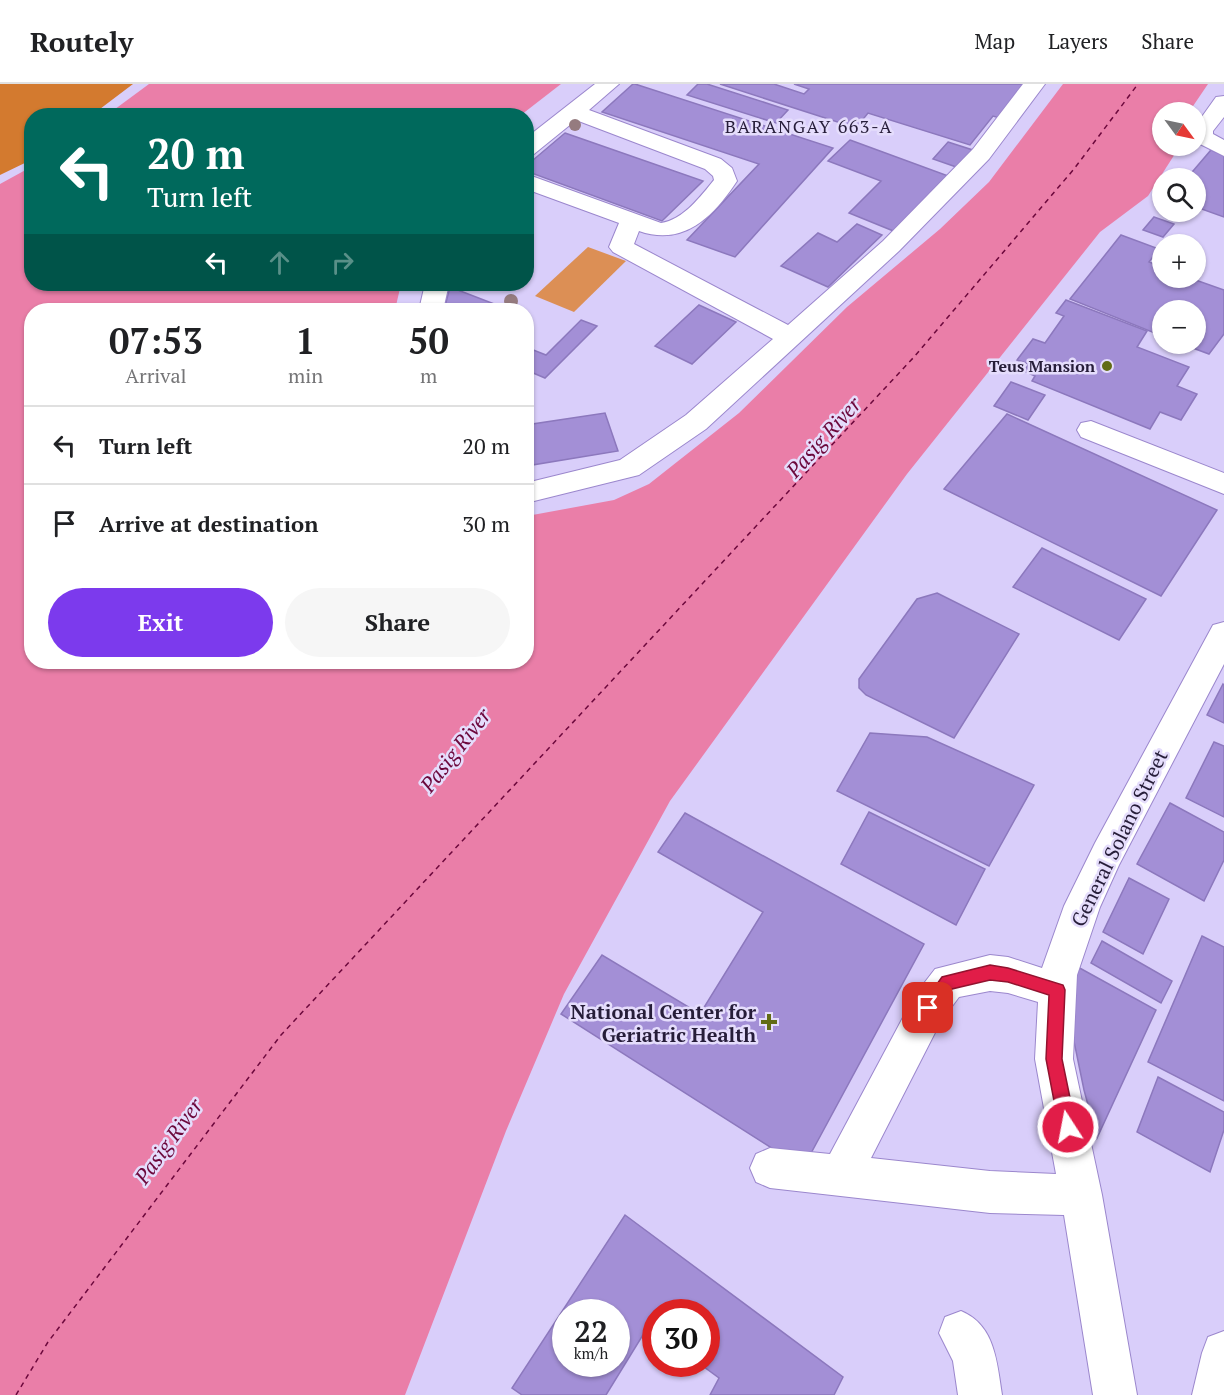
<!DOCTYPE html>
<html lang="en">
<head>
<meta charset="utf-8">
<style>
  :root { --surface:#fff; --page:#f6f6f6; --text:#202124; --muted:#757577; --line:#e0e0e0; --accent:#7c3aed }
  body { margin:0; font-family:"PT Serif",serif; background:var(--page); color:var(--text); height:100vh; display:flex; flex-direction:column; font-size:22px; white-space:nowrap }
  * { box-sizing:border-box; margin:0 }
  p { font-size:20px; color:var(--muted) }
  .icon { flex:none; width:33px; height:33px; fill:none; stroke:currentColor; stroke-width:2; stroke-linecap:round; stroke-linejoin:round }
  .map { position:relative; flex:1; overflow:hidden }
  .drawer { position:absolute; left:24px; top:219px; width:510px; height:366px; display:flex; flex-direction:column; background:var(--surface); border-radius:24px; box-shadow:0 2px 4px #0004 }
  .drawer>* { flex:none }
  .top-card { position:absolute; left:24px; top:24px; width:510px; height:183px; border-radius:24px; box-shadow:0 2px 4px #0004; background:#00695c; color:#fff; overflow:hidden }
  .needle { width:39px; rotate:123deg }
  .buttons { position:absolute; left:1152px; top:18px; display:grid; gap:12px }
  .buttons a { display:grid; place-items:center; width:54px; height:54px; border-radius:50%; background:var(--surface); box-shadow:0 2px 4px #0004; font-size:30px }
  .speed { position:absolute; left:552px; top:1215px; display:flex; gap:12px; font-size:30px; font-weight:700; text-align:center }
  .speed>* { display:grid; place-content:center; width:78px; height:78px; border-radius:50%; background:var(--surface); box-shadow:0 2px 4px #0004; line-height:1 }
  .speed small { font-size:15px; font-weight:400 }
  .speed .limit { border:9px solid #d22; background:#fff; color:#111 }
  .pin { position:absolute; display:grid; place-items:center; width:51px; height:51px; color:#fff; margin:-26px; border-radius:12px; box-shadow:0 3px 9px #0006 }
  .me { position:absolute; width:66px; margin:-33px; rotate:349deg; stroke-linejoin:round; filter:drop-shadow(0 0 4px #0008) }
  .turn { display:flex; align-items:center; gap:21px; height:126px; padding:0 24px; font-size:27px }
  .turn .icon { width:78px; height:78px; stroke-width:2.5 }
  .turn b { display:block; font-size:42px; line-height:51px }
  .lanes { display:flex; align-items:center; height:57px; padding:0 24px; background:#0003; justify-content:center; gap:30px; direction:ltr }
  .lanes .off { opacity:.35 }
  .eta { display:flex; justify-content:space-evenly; align-items:center; height:102px; text-align:center }
  .eta b { font-size:36px; font-weight:700; line-height:42px }
  .primary-button { display:flex; gap:12px; margin-top:auto; padding:12px 24px }
  .primary-button a { flex:1; height:69px; border-radius:36px; background:var(--accent); color:#fff; font-size:24px; font-weight:700; line-height:69px; text-align:center }
  .primary-button a+a { background:var(--page); color:var(--text) }
  ul { padding:0; list-style:none }
  li { display:flex; align-items:center; gap:18px; height:78px; padding:0 24px; border-top:2px solid var(--line) }
  li div { flex:1 }
  li b { display:block; font-size:22px }
  li em { font-style:normal }
  header { display:flex; align-items:center; gap:36px; box-sizing:border-box; height:84px; padding:0 30px; background:var(--surface); border-bottom:2px solid var(--line) }
  header strong { font-size:28px }
  nav { display:flex; gap:33px; margin-inline-start:auto; font-size:21px }
  .map>svg:first-child { display:block }
</style>
</head>
<body>
<header>
<strong>Routely</strong>
<nav><a>Map</a><a>Layers</a><a>Share</a></nav>
</header>
<div class="map">
<svg width="1224" height="1311" viewBox="0 0 1224 1311">
  <rect width="100%" height="100%" fill="#d9cefa"/>
  <path fill="#dc8f55" d="M 588,163 L 626,177 L 574,228 L 535,212 Z"/>
  <path fill="#d37a2f" d="M 0,0 L 133,0 L 92,31 L 32,32 L 31,76 L 0,91 Z"/>
  <g fill="#ea7ea8">
    <path d="M 149,0 L 561,0 L 521,31 L 107,31 Z"/>
    <path d="M 1063,0 L 1208,0 L 1189,28 L 1162,28 L 1162,62 L 1180,62 L 1148,112 L 1100,148 L 907,390 L 670,717 L 564,910 L 506,1047 L 405,1311 L 0,1311 L 0,100 L 31,83 L 32,200 L 401,200 L 395,226 L 32,226 L 32,578 L 526,578 L 527,432 L 614,416 L 649,400 L 739,329 L 847,223 L 940,145 L 989,98 Z"/>
  </g>
  <g fill="none" stroke-linecap="round" stroke-linejoin="round">
    <path stroke="#6c083c" stroke-width="1.5" stroke-dasharray="5 4.5" stroke-linecap="butt" d="M 16,1311 L 48,1258 L 281,951 L 914,273 L 1074,85 L 1138,0"/>
  </g>
  <g fill="#a38fd6" stroke="#8c78bd" stroke-width="1.5" fill-rule="evenodd">
    <path d="M 633,0 L 635,0 L 833,64 L 735,173 L 687,156 L 759,80 L 602,28 Z"/>
    <path d="M 698,0 L 707,0 L 788,26 L 776,39 L 687,11 Z"/>
    <path d="M 720,0 L 774,0 L 804,10 L 809,5 L 794,0 L 1031,0 L 1003,35 L 993,32 L 970,61 L 868,29 L 856,44 Z"/>
    <path d="M 565,49 L 703,97 L 662,137 L 526,87 L 526,82 Z"/>
    <path d="M 850,56 L 951,93 L 896,148 L 849,129 L 881,97 L 828,77 Z"/>
    <path d="M 948,58 L 979,68 L 965,86 L 933,75 Z"/>
    <path d="M 1211,66 L 1224,71 L 1224,133 L 1196,123 L 1196,94 L 1187,94 Z"/>
    <path d="M 1154,133 L 1174,140 L 1163,153 L 1143,146 Z"/>
    <path d="M 857,140 L 882,151 L 828,203 L 781,182 L 818,149 L 837,158 Z"/>
    <path d="M 1121,151 L 1159,165 L 1149,178 L 1162,183 L 1162,194 L 1190,194 L 1224,206 L 1224,250 L 1209,270 L 1182,260 L 1196,260 L 1196,226 L 1162,226 L 1162,252 L 1070,215 Z"/>
    <path d="M 450,203 L 510,226 L 444,226 Z"/>
    <path d="M 1066,216 L 1147,247 L 1137,263 L 1189,283 L 1177,302 L 1197,310 L 1181,336 L 1160,328 L 1150,345 L 1032,297 L 1035,292 L 1024,287 L 1029,280 L 1017,276 L 1033,255 L 1045,259 L 1064,232 L 1056,229 Z"/>
    <path d="M 699,221 L 736,238 L 692,280 L 655,262 Z"/>
    <path d="M 581,236 L 597,242 L 545,294 L 526,286 L 526,263 L 546,271 Z"/>
    <path d="M 1011,298 L 1045,311 L 1028,336 L 994,322 Z"/>
    <path d="M 605,329 L 618,367 L 526,382 L 526,341 Z"/>
    <path d="M 1007,330 L 1217,426 L 1161,512 L 944,405 Z"/>
    <path d="M 1042,464 L 1146,515 L 1119,556 L 1013,503 Z"/>
    <path d="M 937,509 L 1019,550 L 954,654 L 866,611 L 859,604 L 859,595 L 917,515 Z"/>
    <path d="M 1223,600 L 1224,601 L 1224,639 L 1207,631 Z"/>
    <path d="M 870,649 L 927,653 L 1034,701 L 989,782 L 837,707 Z"/>
    <path d="M 1214,658 L 1224,662 L 1224,733 L 1186,714 Z"/>
    <path d="M 1170,719 L 1224,748 L 1224,776 L 1204,817 L 1137,780 Z"/>
    <path d="M 869,728 L 985,785 L 956,841 L 841,780 Z"/>
    <path d="M 685,729 L 924,860 L 803,1084 L 561,930 L 602,871 L 700,930 L 763,828 L 658,768 Z"/>
    <path d="M 1129,794 L 1169,815 L 1143,870 L 1103,848 Z"/>
    <path d="M 1202,852 L 1224,863 L 1224,1017 L 1148,978 Z"/>
    <path d="M 1102,857 L 1172,897 L 1161,919 L 1091,879 Z"/>
    <path d="M 1076,882 L 1156,926 L 1097,1054 L 1084,1006 L 1070,938 Z"/>
    <path d="M 1158,993 L 1224,1028 L 1224,1046 L 1210,1088 L 1137,1048 Z"/>
    <path d="M 625,1131 L 843,1293 L 834,1311 L 710,1311 L 719,1294 L 700,1280 L 706,1280 L 706,1228 L 656,1228 L 656,1245 L 649,1241 L 606,1311 L 522,1311 L 512,1304 ZM 566,1228 L 616,1228 L 616,1280 L 566,1280 Z"/>
  </g>
  <g fill="none" stroke-linecap="round" stroke-linejoin="round">
    <g stroke="#9b87cd" stroke-width="2">
      <g id="minor">
        <path d="M 595,0 L 619,0 L 589,26 L 721,75 L 732,84 L 737,97 C 714,132 684,163 639,147 L 634,160 L 788,241 L 883,157 L 973,65 L 1023,0 L 1045,0 L 989,75 L 899,167 L 706,345 L 639,391 L 526,419 L 526,399 L 620,376 L 686,331 L 773,255 L 613,168 L 609,163 L 619,139 L 526,105 L 526,90 L 661,139 C 683,136 701,112 714,96 L 713,92 L 705,85 L 576,36 L 534,70 L 526,72 L 526,54 Z"/>
        <path d="M 1224,12 L 1224,33 L 1213,47 L 1213,50 L 1224,56 L 1224,72 L 1196,58 L 1196,41 L 1216,13 Z"/>
        <path d="M 425,200 L 449,200 L 443,226 L 419,226 Z"/>
        <path d="M 1091,337 L 1224,389 L 1224,410 L 1081,353 L 1077,346 L 1081,339 Z"/>
        <path d="M 1224,538 L 1224,580 L 1119,781 L 1100,823 L 1077,891 L 1073,975 L 1102,1111 L 1137,1311 L 1093,1311 L 1064,1131 L 990,1129 L 770,1104 L 756,1098 L 750,1084 L 756,1070 L 770,1064 L 830,1070 L 915,911 L 935,885 L 990,871 L 1008,873 L 1042,884 L 1064,822 L 1095,759 L 1213,541 ZM 990,907 L 1008,909 L 1038,918 L 1035,975 L 1056,1090 L 990,1087 L 871,1074 L 941,937 L 959,913 Z"/>
        <path d="M 961,1227 C 995,1241 997,1278 1002,1311 L 958,1311 L 953,1277 L 939,1249 L 945,1233 Z"/>
        <path d="M 1224,1247 L 1224,1311 L 1192,1311 L 1202,1269 L 1208,1253 Z"/>
      </g>
    </g>
    <use href="#minor" fill="#fff" fill-rule="evenodd"/>
  </g>
  <g fill="#957b7f">
    <circle cx="575" cy="41" r="6"/>
    <circle cx="511" cy="217" r="7"/>
  </g>
  <path fill="#e11d48" stroke="#92132f" stroke-width="1.5" d="M 990,881 L 1008,884 L 1063,901 L 1065,906 L 1062,975 L 1076,1043 L 1073,1049 L 1068,1051 L 1062,1049 L 1059,1043 L 1046,975 L 1049,911 L 1008,898 L 990,896 L 952,905 L 933,929 L 928,932 L 922,929 L 920,924 L 942,893 Z"/>
  <g fill="#626c14" stroke="#e5ddfc" stroke-width="2">
    <circle cx="1107" cy="282" r="6"/>
    <path d="M766 929h6v6h6v6h-6v6h-6v-6h-6v-6h6z"/>
  </g>
  <g text-anchor="middle" dominant-baseline="central" stroke-width="5" stroke-linejoin="round" paint-order="stroke">
    <g font-size="16" font-weight="bold" fill="#261d39" stroke="#e5ddfc" text-anchor="end">
      <text x="1095" y="282">Teus Mansion</text>
    </g>
    <g font-size="18" letter-spacing="1.5" fill="#261d39" stroke="#e5ddfc">
      <text x="809" y="42">BARANGAY 663-A</text>
    </g>
    <g font-size="20" fill="#261d39" stroke="#e5ddfc">
      <text transform="translate(1119 754) rotate(-64)">General Solano Street</text>
    </g>
    <g font-size="20" font-weight="bold" fill="#261d39" stroke="#e5ddfc" text-anchor="end">
      <text x="756" y="927">National Center for<tspan x="756" dy="23">Geriatric Health</tspan></text>
    </g>
    <g font-size="21" font-style="italic" fill="#6c083c" stroke="#e5ddfc">
      <text transform="translate(823 353) rotate(-48)">Pasig River</text>
      <text transform="translate(455 666) rotate(-52)">Pasig River</text>
      <text transform="translate(168 1057) rotate(-54)">Pasig River</text>
    </g>
  </g>
</svg>
<div class="buttons">
<a><svg class="needle" viewBox="-14 -14 28 28"><path d="M0-13l5 13h-10z" fill="#e53935"/><path d="M0 13l5-13h-10z" fill="#757577"/></svg></a>
<a><svg class="icon" aria-label="search" viewBox="0 0 24 24"><circle cx="10" cy="10" r="6"/><path d="M15 15l6 6"/></svg></a>
<a>+</a>
<a>−</a>
</div>
<div class="speed"><div>22<small>km/h</small></div><div class="limit">30</div></div>
<div class="pin" style="left:928px;top:924px;background:#d93025"><svg class="icon" aria-label="arrive" viewBox="0 0 24 24"><path d="M6 21V4h12l-3 4 3 4H6"/></svg></div>
<svg class="me" style="left:1068px;top:1043px" viewBox="-20 -20 40 40"><circle r="17" fill="#e11d48" stroke="#fff" stroke-width="3"/><path d="M0-11L8 9 0 5-8 9z" fill="#fff"/></svg>
<div class="top-card">
<div class="turn"><svg class="icon" aria-label="left" viewBox="0 0 24 24"><path d="M17 20v-9H6M10 6l-5 5 5 5"/></svg><div><b>20 m</b>Turn left</div></div>
<div class="lanes"><svg class="icon" aria-label="left" viewBox="0 0 24 24"><path d="M17 20v-9H6M10 6l-5 5 5 5"/></svg><svg class="icon off" aria-label="ahead" viewBox="0 0 24 24"><path d="M12 20V5M6 11l6-6 6 6"/></svg><svg class="icon off" aria-label="right" viewBox="0 0 24 24"><path d="M7 20v-9h11M14 6l5 5-5 5"/></svg></div>
</div>
<section class="drawer">
<div class="eta">
<div><b>07:53</b><p>Arrival</p></div>
<div><b>1</b><p>min</p></div>
<div><b>50</b><p>m</p></div>
</div>
<ul>
<li><svg class="icon" aria-label="left" viewBox="0 0 24 24"><path d="M17 20v-9H6M10 6l-5 5 5 5"/></svg><div><b>Turn left</b></div><em>20 m</em></li>
<li><svg class="icon" aria-label="arrive" viewBox="0 0 24 24"><path d="M6 21V4h12l-3 4 3 4H6"/></svg><div><b>Arrive at destination</b></div><em>30 m</em></li>
</ul>
<div class="primary-button"><a>Exit</a><a>Share</a></div>
</section>
</div>
</body>
</html>
